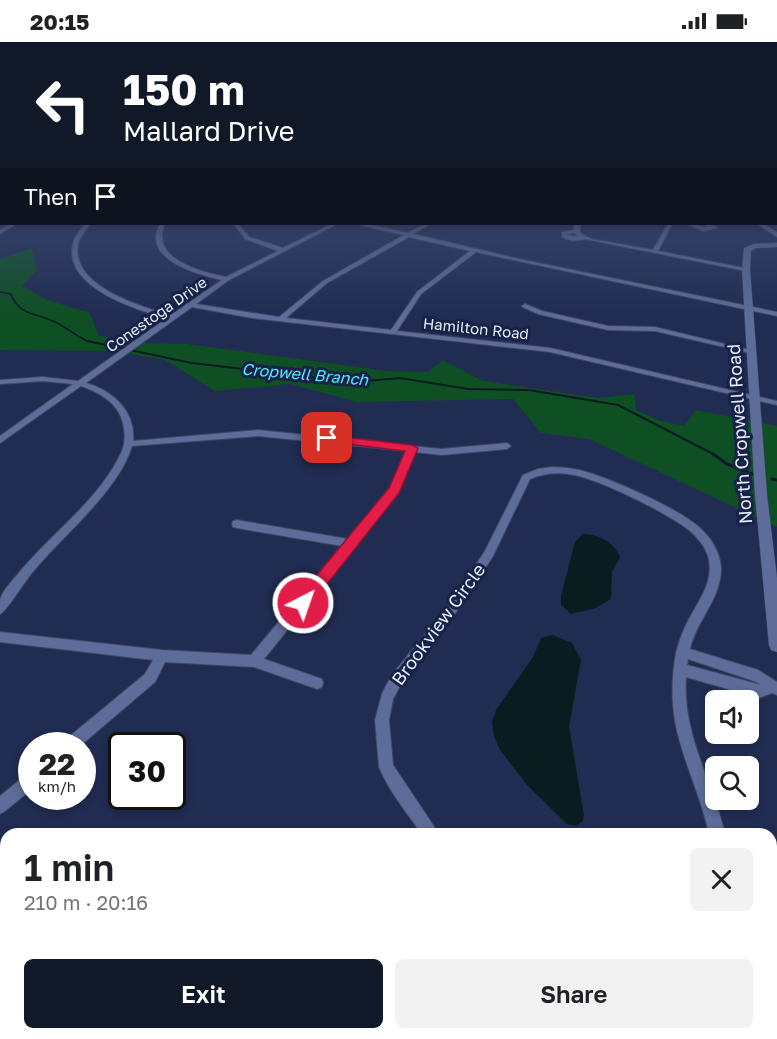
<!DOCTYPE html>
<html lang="en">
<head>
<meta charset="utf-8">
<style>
  :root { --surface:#fff; --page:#f2f2f2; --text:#202124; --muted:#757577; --accent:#111827 }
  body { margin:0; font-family:"Golos Text",sans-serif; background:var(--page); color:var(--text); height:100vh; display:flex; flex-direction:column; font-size:22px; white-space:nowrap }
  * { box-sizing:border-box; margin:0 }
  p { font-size:20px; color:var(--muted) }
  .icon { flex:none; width:33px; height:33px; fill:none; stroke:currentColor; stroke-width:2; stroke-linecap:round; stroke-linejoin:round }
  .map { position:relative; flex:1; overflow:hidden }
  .panel { position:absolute; left:0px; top:786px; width:777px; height:212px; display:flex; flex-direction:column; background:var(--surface); border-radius:18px 18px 0 0; box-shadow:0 3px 9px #0003 }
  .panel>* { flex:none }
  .top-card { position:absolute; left:0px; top:0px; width:777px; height:183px; box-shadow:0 3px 9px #0003; background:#111827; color:#fff; overflow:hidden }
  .controls { position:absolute; left:705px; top:648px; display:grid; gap:12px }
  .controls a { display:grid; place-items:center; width:54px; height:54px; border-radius:9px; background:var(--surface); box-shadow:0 3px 9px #0003; font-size:30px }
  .speed { position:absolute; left:18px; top:690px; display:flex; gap:12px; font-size:30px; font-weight:700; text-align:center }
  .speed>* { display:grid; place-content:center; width:78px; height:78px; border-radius:50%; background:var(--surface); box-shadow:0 3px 9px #0003; line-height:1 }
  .speed small { font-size:15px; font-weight:400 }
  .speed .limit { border:3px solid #111; border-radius:9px; background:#fff; color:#111 }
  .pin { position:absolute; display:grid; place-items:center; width:51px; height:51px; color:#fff; margin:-26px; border-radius:12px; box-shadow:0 3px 9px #0006 }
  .me { position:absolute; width:66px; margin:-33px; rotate:41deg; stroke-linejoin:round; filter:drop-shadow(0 0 4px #0008) }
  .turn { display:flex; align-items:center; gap:21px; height:126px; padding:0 24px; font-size:27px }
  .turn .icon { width:78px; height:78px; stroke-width:2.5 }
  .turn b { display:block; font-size:42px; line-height:51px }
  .then { display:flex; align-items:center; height:57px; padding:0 24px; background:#0003; gap:12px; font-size:22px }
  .round { display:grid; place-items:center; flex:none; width:63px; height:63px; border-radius:9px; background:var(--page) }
  .overview { display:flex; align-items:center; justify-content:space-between; height:102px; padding:0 24px }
  h1 { font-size:36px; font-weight:600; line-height:45px }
  .primary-button { display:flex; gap:12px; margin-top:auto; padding:12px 24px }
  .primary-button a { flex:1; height:69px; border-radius:9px; background:var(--accent); color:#fff; font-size:24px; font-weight:600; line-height:69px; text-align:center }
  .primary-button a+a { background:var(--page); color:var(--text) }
  .status { display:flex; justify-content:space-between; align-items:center; height:42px; padding:0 30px; background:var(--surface); direction:ltr }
  .status svg { height:16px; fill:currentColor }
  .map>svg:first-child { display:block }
</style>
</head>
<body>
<div class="status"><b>20:15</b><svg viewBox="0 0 49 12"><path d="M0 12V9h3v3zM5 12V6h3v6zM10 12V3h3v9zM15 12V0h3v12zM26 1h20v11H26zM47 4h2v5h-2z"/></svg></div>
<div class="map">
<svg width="777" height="997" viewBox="0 0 777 997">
  <rect width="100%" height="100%" fill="#212c52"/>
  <path fill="#0e5023" d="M 32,206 L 37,228 L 22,244 L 47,258 L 90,271 L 98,293 L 124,301 L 187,302 L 387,329 L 428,330 L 443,318 L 483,339 L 598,356 L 634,352 L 636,368 L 658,378 L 684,384 L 696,368 L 777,384 L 777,485 L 589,397 L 541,391 L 513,357 L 357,360 L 291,342 L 215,349 L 165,318 L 113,309 L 0,308 L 0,217 Z"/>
  <g fill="#091d20">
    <path d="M 583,492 C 596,491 617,502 620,515 L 612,530 L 611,557 L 596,566 L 571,572 L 561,563 L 561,554 L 575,500 Z"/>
    <path d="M 552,593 L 572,601 L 581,618 L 569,684 L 584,773 L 583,779 L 576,784 L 567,782 L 528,744 L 500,708 L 494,694 L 492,680 L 496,668 L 533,615 L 541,596 Z"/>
  </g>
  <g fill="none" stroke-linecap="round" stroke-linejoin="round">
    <path stroke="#091d20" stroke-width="1.5" d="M 0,250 L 11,252 C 18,273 36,271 53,279 C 64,284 73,291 83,297"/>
    <path stroke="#091d20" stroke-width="2" d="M 80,295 L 87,299 L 192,321 L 355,340 L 400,336 L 468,347 L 529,348 L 618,363 L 715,413"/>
    <g stroke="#091d20" stroke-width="3">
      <path d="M 713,412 L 727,422 L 752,432"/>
      <path d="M 772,437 L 777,438"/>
    </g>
    <g stroke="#3f4766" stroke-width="2">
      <g id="minor">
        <rect x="0" y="140" width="2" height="2"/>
        <rect x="0" y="165" width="2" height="2"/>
        <path d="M 10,182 L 16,182 L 0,192 L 0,188 Z"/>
        <path d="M 84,182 L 90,182 C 86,188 79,196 78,202 C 70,244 141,265 171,273 L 222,238 C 201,233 157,222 156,196 C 156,191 158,186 160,182 L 165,182 C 163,187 161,192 162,196 C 164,221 206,231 226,235 L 278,209 L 245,197 L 234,182 L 238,182 L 249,195 L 283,206 L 332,182 L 337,182 L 229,238 L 196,262 L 279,275 L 323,239 L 404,193 L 360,183 L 360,182 L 366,182 L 408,191 L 425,182 L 430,182 L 413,192 L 519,217 L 777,270 L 777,274 L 476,210 L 421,252 L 397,289 L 550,306 L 777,359 L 777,363 L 550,310 L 252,276 L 192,265 L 86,341 C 112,348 136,369 133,399 L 258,388 L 441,407 L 507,401 L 511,404 L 507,407 L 441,413 L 415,410 L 403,441 L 356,505 L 353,506 L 264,617 L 322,637 L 323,641 L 322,645 L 317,647 L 254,625 L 165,620 L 155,640 L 80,704 L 62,704 L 64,699 L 145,632 L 153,618 L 0,600 L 0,590 L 162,608 L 251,613 L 342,504 L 237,486 L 233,485 L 232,482 L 233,479 L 237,478 L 348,497 L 396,438 L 407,409 L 258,394 L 132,404 C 118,450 61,495 31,532 C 24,540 7,569 0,572 C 0,568 0,562 0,558 C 2,549 12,539 18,532 C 51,491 100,458 122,409 C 126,399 125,388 122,378 C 116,359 98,350 81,344 L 0,401 L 0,394 L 73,342 L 43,339 L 0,342 L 0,338 L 43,335 L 78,339 L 167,276 C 136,268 63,245 73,202 C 74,195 81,188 84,182 ZM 409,195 L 470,209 L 417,250 L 391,288 L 286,276 L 327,241 Z"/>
        <path d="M 575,182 L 580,182 L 580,191 L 591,197 L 653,208 L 668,182 L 672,182 L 658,209 L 749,227 L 746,229 L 585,197 L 573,199 L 562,195 L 562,190 L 574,188 ZM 574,191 L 579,195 L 567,193 L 567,192 Z"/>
        <path d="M 687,182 C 695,181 701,186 708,185 L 703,182 L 708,182 L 718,186 L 703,189 Z"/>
        <path d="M 525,262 L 542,269 L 608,284 L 655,285 L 754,309 L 750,311 L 655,289 L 608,288 L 538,272 L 523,265 L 522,264 Z"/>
        <path d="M 552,425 C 561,425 570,426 579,428 C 608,435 678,466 700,486 C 711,496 720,510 721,526 C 722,555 696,579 690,607 L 758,628 L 777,640 L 777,653 L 772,651 L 759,656 L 686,635 C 682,692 712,738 725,792 L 709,792 C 701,753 682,718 675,679 C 671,656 672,633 676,611 C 679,599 683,588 689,577 C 700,557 715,538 708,514 C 705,504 697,495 689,488 C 667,471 601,438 574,433 C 559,430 544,431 530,437 L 493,514 L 460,565 L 401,642 L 393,657 L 389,678 L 393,723 L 439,792 L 422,792 C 407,771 389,749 379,725 L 375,678 L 382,652 L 391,634 L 452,559 L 485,509 L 523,433 L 538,427 ZM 688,617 L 754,639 L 761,643 L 687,623 Z"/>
        <path d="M 32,730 L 32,747 L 5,769 L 0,772 L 0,754 L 27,732 Z"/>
        <path d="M 574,992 L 596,992 L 598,997 L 576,997 Z"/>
        <path d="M 668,992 L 690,992 L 688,997 L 666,997 Z"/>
      </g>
    </g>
    <g stroke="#3f4766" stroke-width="1">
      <g id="tertiary">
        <path d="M 757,182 L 764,182 L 777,190 L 777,195 Z"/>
        <path d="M 777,201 L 777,205 L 756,206 L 751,209 L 750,227 L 767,453 L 777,536 L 777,610 L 771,608 L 769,603 L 755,453 L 742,227 L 744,206 L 754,202 Z"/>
      </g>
    </g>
    <use href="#minor" fill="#5d6c98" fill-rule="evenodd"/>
    <use href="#tertiary" fill="#5d6c98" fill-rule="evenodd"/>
  </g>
  <linearGradient id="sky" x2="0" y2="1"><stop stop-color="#12182d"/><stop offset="0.49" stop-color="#3d4b71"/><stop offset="1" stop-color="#3d4b71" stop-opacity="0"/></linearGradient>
  <rect width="777" height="273" fill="url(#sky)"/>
  <path fill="#e11d48" stroke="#92132f" stroke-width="1.5" d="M 327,393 L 412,403 L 418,406 L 399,451 L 308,566 L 303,568 L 295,561 L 297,557 L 389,446 L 405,409 L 323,399 L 321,396 Z"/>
  <g text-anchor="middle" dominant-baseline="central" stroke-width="6" stroke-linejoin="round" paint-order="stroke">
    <g font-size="15" fill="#e6ecfb" stroke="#172247">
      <text transform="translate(156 272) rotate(-35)">Conestoga Drive</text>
      <text transform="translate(476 286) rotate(6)">Hamilton Road</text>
    </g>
    <g font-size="16" font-style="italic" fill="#52e8ff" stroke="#172247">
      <text transform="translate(305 332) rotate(5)">Cropwell Branch</text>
    </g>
    <g font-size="18" fill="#e6ecfb" stroke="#172247">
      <text transform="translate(739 392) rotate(-94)">North Cropwell Road</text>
      <text transform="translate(438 582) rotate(-54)">Brookview Circle</text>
    </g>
  </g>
</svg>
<div class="controls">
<a><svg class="icon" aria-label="sound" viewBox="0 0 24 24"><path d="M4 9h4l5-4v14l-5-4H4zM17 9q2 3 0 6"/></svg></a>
<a><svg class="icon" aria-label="search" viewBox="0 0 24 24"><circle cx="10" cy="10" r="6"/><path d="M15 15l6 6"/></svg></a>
</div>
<div class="speed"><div>22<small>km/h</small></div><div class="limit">30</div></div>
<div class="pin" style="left:327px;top:396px;background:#d93025"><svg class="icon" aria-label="arrive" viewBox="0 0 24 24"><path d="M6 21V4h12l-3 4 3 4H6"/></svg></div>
<svg class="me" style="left:303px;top:561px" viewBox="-20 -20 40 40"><circle r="17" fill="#e11d48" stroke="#fff" stroke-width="3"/><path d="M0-11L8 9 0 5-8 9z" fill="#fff"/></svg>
<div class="top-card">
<div class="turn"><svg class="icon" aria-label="left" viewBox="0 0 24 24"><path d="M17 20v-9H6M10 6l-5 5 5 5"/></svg><div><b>150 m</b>Mallard Drive</div></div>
<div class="then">Then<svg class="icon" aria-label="arrive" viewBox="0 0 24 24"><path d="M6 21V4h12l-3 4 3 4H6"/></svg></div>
</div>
<section class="panel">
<div class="overview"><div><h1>1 min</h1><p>210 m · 20:16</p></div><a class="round"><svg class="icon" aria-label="close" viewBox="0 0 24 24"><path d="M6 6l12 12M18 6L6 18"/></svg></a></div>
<div class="primary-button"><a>Exit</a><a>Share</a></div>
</section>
</div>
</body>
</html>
